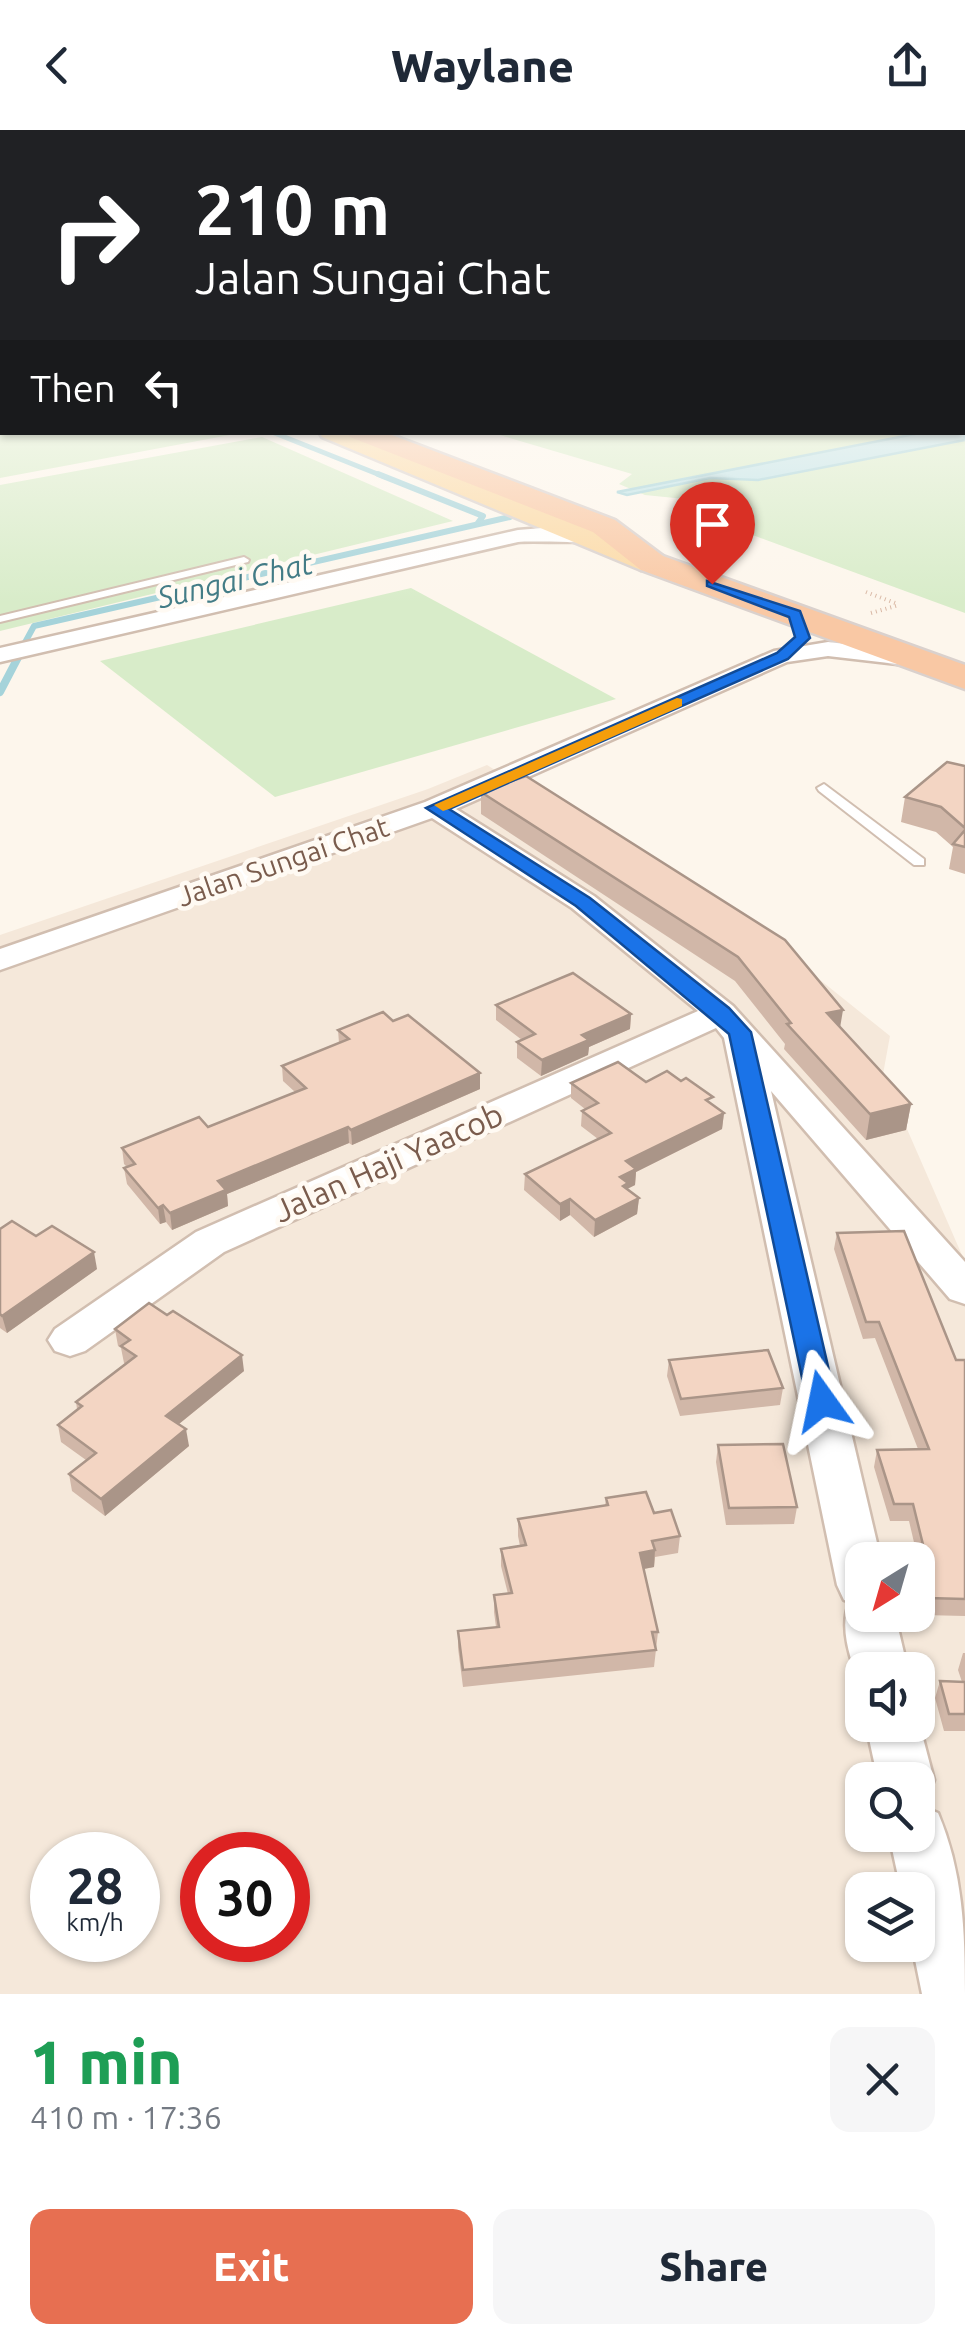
<!DOCTYPE html>
<html lang="en">
<head>
<meta charset="utf-8">
<style>
  :root { --surface:#fff; --page:#f6f6f7; --text:#1f2937; --muted:#747a83; --accent:#e76f51 }
  body { margin:0; font-family:Ubuntu,sans-serif; background:var(--page); color:var(--text); height:100vh; display:flex; flex-direction:column; font-size:38px; white-space:nowrap }
  * { box-sizing:border-box; margin:0 }
  p { font-size:32px; color:var(--muted) }
  .icon { flex:none; width:55px; height:55px; fill:none; stroke:currentColor; stroke-width:2; stroke-linecap:round; stroke-linejoin:round }
  .map { position:relative; height:1864px; overflow:hidden }
  .panel { display:flex; flex-direction:column; background:var(--surface); flex:1 }
  .panel>* { flex:none }
  .banner { position:absolute; left:0px; top:0px; width:965px; height:305px; box-shadow:0 2px 8px #0004; background:#202124; color:#fff; overflow:hidden }
  .needle { width:65px; rotate:217deg }
  .tools { position:absolute; left:845px; top:1412px; display:grid; gap:20px }
  .tools a { display:grid; place-items:center; width:90px; height:90px; border-radius:20px; background:var(--surface); box-shadow:0 2px 8px #0004; font-size:50px }
  .speed { position:absolute; left:30px; top:1702px; display:flex; gap:20px; font-size:50px; font-weight:700; text-align:center }
  .speed>* { display:grid; place-content:center; width:130px; height:130px; border-radius:50%; background:var(--surface); box-shadow:0 2px 8px #0004; line-height:1 }
  .speed small { font-size:25px; font-weight:400 }
  .speed .limit { border:15px solid #d22; background:#fff; color:#111 }
  .pin { position:absolute; display:grid; place-items:center; width:85px; height:85px; color:#fff; margin:-102px -42px; border-radius:50% 50% 50% 0; rotate:-45deg; box-shadow:0 0 10px #0007 }
  .pin .icon { rotate:45deg }
  .me { position:absolute; width:110px; margin:-55px; rotate:348deg; stroke-linejoin:round; filter:drop-shadow(0 0 8px #0008) }
  .turn { display:flex; align-items:center; gap:35px; height:210px; padding:0 30px; font-size:45px }
  .turn .icon { width:130px; height:130px; stroke-width:2.5 }
  .turn b { display:block; font-size:70px; line-height:85px }
  .then { display:flex; align-items:center; height:95px; padding:0 30px; background:#0003; gap:20px; font-size:38px }
  .round { display:grid; place-items:center; flex:none; width:105px; height:105px; border-radius:20px; background:var(--page) }
  .head { display:flex; align-items:center; justify-content:space-between; height:170px; padding:0 30px }
  h1 { font-size:60px; font-weight:800; line-height:75px; color:#1e9e55 }
  .button { display:flex; gap:20px; margin-top:auto; padding:20px 30px }
  .button a { flex:1; height:115px; border-radius:20px; background:var(--accent); color:#fff; font-size:40px; font-weight:800; line-height:115px; text-align:center }
  .button a+a { background:var(--page); color:var(--text) }
  header { display:flex; justify-content:space-between; align-items:center; height:130px; padding:0 30px; background:var(--surface); font-size:45px; font-weight:800 }
  .map>svg:first-child { display:block }
</style>
</head>
<body>
<header><svg class="icon" aria-label="back" viewBox="0 0 24 24"><path d="M15 5l-7 7 7 7"/></svg>Waylane<svg class="icon" aria-label="share" viewBox="0 0 24 24"><path d="M12 15V3M7 8l5-5 5 5M5 13v7h14v-7"/></svg></header>
<div class="map">
<svg width="965" height="1864" viewBox="0 0 965 1864">
  <rect width="100%" height="100%" fill="#fdf6ec"/>
  <path fill="#f5e8da" fill-rule="evenodd" d="M 487,635 L 799,833 L 890,906 L 883,944 L 965,1132 L 965,1864 L 0,1864 L 0,805 L 428,659 ZM 862,1430 L 918,1430 L 918,1485 L 862,1485 ZM 862,1540 L 918,1540 L 918,1595 L 862,1595 ZM 862,1650 L 918,1650 L 918,1705 L 862,1705 ZM 52,1725 L 138,1725 L 138,1810 L 52,1810 ZM 202,1725 L 288,1725 L 288,1810 L 202,1810 ZM 862,1760 L 918,1760 L 918,1815 L 862,1815 Z"/>
  <g fill="#d8ecc9">
    <path d="M 965,212 L 965,483 L 698,385 L 685,369 L 645,365 L 619,354 L 632,344 L 493,303 L 962,302 Z"/>
    <path d="M 0,291 L 2,302 L 235,304 L 0,348 Z"/>
    <path d="M 262,307 L 453,391 L 0,501 L 0,355 Z"/>
    <path d="M 411,458 L 616,569 L 275,667 L 100,531 Z"/>
  </g>
  <path fill="#bfe3e8" stroke="#a5d3da" stroke-width="2.5" d="M 963,294 L 965,310 L 758,350 L 710,348 L 627,365 L 617,362 L 920,303 L 962,302 Z"/>
  <g fill="none" stroke-linecap="round" stroke-linejoin="round">
    <path stroke="#a5d3da" stroke-width="5" d="M 272,302 L 385,347"/>
    <g stroke="#a5d3da" stroke-width="6">
      <path d="M 378,344 L 483,386 L 478,393"/>
      <path d="M 22,518 L 34,496 L 510,387"/>
    </g>
    <path stroke="#a5d3da" stroke-width="8" d="M 0,562 L 24,516"/>
    <g stroke="#d1beb0" stroke-width="4">
      <g id="service">
        <path d="M 244,427 L 249,430 L 248,432 L 0,492 L 0,486 Z"/>
        <path d="M 824,654 L 924,729 L 924,735 L 914,735 L 819,661 L 817,658 Z"/>
      </g>
    </g>
    <g stroke="#d1beb0" stroke-width="5">
      <g id="minor">
        <path d="M 555,397 L 593,402 L 603,408 C 594,415 536,410 518,412 L 0,532 L 0,518 L 518,400 Z"/>
        <path d="M 828,512 L 906,521 L 918,528 L 906,535 L 828,526 L 787,532 L 456,679 L 594,766 L 733,876 L 965,1132 L 965,1174 L 950,1169 L 771,961 L 881,1430 L 862,1430 L 862,1485 L 895,1485 L 908,1540 L 862,1540 L 862,1557 C 851,1534 838,1496 850,1472 L 844,1470 L 837,1455 L 724,908 L 716,898 L 224,1122 L 85,1221 L 70,1226 L 55,1221 L 48,1210 L 55,1199 L 196,1102 L 698,881 L 572,778 L 432,688 L 0,840 L 0,819 L 425,672 L 774,521 Z"/>
        <path d="M 918,1589 L 934,1650 L 926,1669 L 918,1672 L 918,1650 L 878,1650 L 866,1595 L 918,1595 Z"/>
        <path d="M 918,1675 L 938,1683 C 963,1742 965,1801 965,1864 L 922,1864 L 912,1815 L 918,1815 L 918,1760 L 901,1760 L 889,1705 L 918,1705 Z"/>
      </g>
    </g>
    <g stroke="#dad1cd" stroke-width="5">
      <path id="primary" d="M 319,302 L 355,302 L 663,426 L 668,433 L 663,440 L 641,440 L 322,307 Z"/>
    </g>
    <g stroke="#dad1cd" stroke-width="5">
      <g id="trunk">
        <rect x="0" y="212" width="2" height="12"/>
        <path d="M 347,302 L 384,302 L 615,390 L 663,426 L 965,535 L 965,559 L 641,440 L 593,402 L 350,307 Z"/>
      </g>
    </g>
    <g stroke="#d9b8a5" stroke-width="4" stroke-dasharray="1 4" stroke-linecap="butt">
      <path d="M 866,462 L 898,474"/>
      <path d="M 871,483 L 899,475"/>
    </g>
    <use href="#service" fill="#fff" fill-rule="evenodd"/>
    <use href="#minor" fill="#fff" fill-rule="evenodd"/>
    <use href="#primary" fill="#fbd9a5" fill-rule="evenodd"/>
    <use href="#trunk" fill="#f9c8a4" fill-rule="evenodd"/>
  </g>
  <g fill="#d1b7a8">
    <path d="M 965,636 L 965,744 L 949,739 L 953,717 L 936,702 L 901,692 L 905,667 Z"/>
    <path d="M 526,646 L 840,898 L 911,974 L 906,1000 L 866,1010 L 784,919 L 785,914 L 735,851 L 481,684 L 481,662 Z"/>
    <path d="M 496,875 L 631,884 L 630,899 L 589,917 L 588,925 L 541,946 L 517,928 L 517,912 L 522,910 L 496,890 Z"/>
    <path d="M 338,900 L 480,959 L 352,1015 L 349,1013 L 227,1064 L 228,1076 L 172,1100 L 166,1092 L 160,1094 L 127,1054 L 124,1038 L 127,1037 L 124,1034 L 122,1018 L 208,997 L 295,962 L 283,951 L 282,936 L 339,913 Z"/>
    <path d="M 646,952 L 712,974 L 724,983 L 722,999 L 636,1042 L 635,1055 L 627,1059 L 639,1068 L 637,1084 L 594,1107 L 570,1085 L 560,1091 L 524,1060 L 525,1044 L 598,1009 L 581,996 L 582,981 L 585,979 L 571,968 L 571,953 Z"/>
    <path d="M 0,1099 L 36,1106 L 97,1139 L 7,1203 L 0,1198 Z"/>
    <path d="M 837,1103 L 956,1230 L 965,1230 L 965,1486 L 923,1485 L 918,1459 L 918,1446 L 920,1438 L 909,1391 L 890,1391 L 874,1337 L 877,1320 L 918,1319 L 875,1208 L 863,1209 L 834,1119 Z"/>
    <path d="M 115,1199 L 244,1241 L 179,1294 L 189,1316 L 105,1386 L 72,1361 L 69,1344 L 86,1330 L 61,1312 L 58,1295 L 77,1279 L 76,1272 L 126,1234 L 124,1233 L 121,1218 L 118,1216 Z"/>
    <path d="M 669,1230 L 783,1258 L 780,1275 L 680,1286 L 667,1246 Z"/>
    <path d="M 718,1315 L 797,1377 L 794,1394 L 726,1395 L 716,1332 Z"/>
    <path d="M 606,1368 L 654,1383 L 680,1406 L 678,1423 L 655,1427 L 654,1437 L 644,1439 L 658,1502 L 654,1537 L 463,1557 L 458,1518 L 458,1501 L 496,1497 L 494,1482 L 494,1465 L 508,1464 L 501,1436 L 501,1419 L 520,1416 L 518,1406 L 518,1389 L 605,1376 Z"/>
    <path d="M 963,1523 L 965,1523 L 965,1601 L 944,1601 L 935,1568 L 940,1551 L 962,1552 L 958,1540 Z"/>
  </g>
  <g fill="#aa9588">
    <path d="M 843,880 L 839,904 L 827,883 Z"/>
    <path d="M 631,884 L 630,899 L 589,917 L 588,925 L 541,946 L 542,930 L 582,905 Z"/>
    <path d="M 480,943 L 480,959 L 352,1015 L 351,1000 Z"/>
    <path d="M 911,974 L 906,1000 L 866,1010 L 870,984 Z"/>
    <path d="M 724,983 L 722,999 L 636,1042 L 635,1055 L 627,1059 L 626,1069 L 620,1047 L 626,1031 Z"/>
    <path d="M 348,997 L 349,1013 L 227,1064 L 228,1076 L 172,1100 L 170,1083 L 218,1051 Z"/>
    <path d="M 639,1068 L 637,1084 L 594,1107 L 595,1090 Z"/>
    <path d="M 570,1069 L 570,1085 L 560,1091 L 560,1074 Z"/>
    <path d="M 163,1075 L 166,1092 L 160,1094 L 158,1078 Z"/>
    <path d="M 94,1122 L 97,1139 L 7,1203 L 2,1186 Z"/>
    <path d="M 242,1225 L 244,1241 L 169,1302 L 166,1286 Z"/>
    <path d="M 186,1299 L 189,1316 L 105,1386 L 101,1369 Z"/>
    <path d="M 655,1420 L 654,1437 L 638,1440 L 640,1423 Z"/>
  </g>
  <g fill="#f3d5c3" stroke="#aa9588" stroke-width="2.5">
    <path d="M 947,632 L 965,636 L 965,698 L 941,677 L 905,667 Z"/>
    <path d="M 526,646 L 785,810 L 843,880 L 827,883 L 911,974 L 870,984 L 787,894 L 791,893 L 738,827 L 481,662 Z"/>
    <path d="M 965,700 L 965,717 L 953,714 Z"/>
    <path d="M 573,843 L 631,884 L 582,905 L 589,910 L 542,930 L 517,912 L 535,904 L 496,875 Z"/>
    <path d="M 383,882 L 393,891 L 408,885 L 480,943 L 351,1000 L 348,997 L 218,1051 L 226,1060 L 170,1083 L 163,1075 L 158,1078 L 124,1038 L 135,1034 L 122,1018 L 199,987 L 208,997 L 306,958 L 282,936 L 349,909 L 338,900 Z"/>
    <path d="M 618,932 L 646,952 L 667,941 L 681,951 L 686,948 L 713,967 L 706,970 L 724,983 L 626,1031 L 636,1039 L 620,1047 L 628,1053 L 623,1056 L 639,1068 L 595,1090 L 570,1069 L 560,1074 L 525,1044 L 611,1003 L 582,981 L 598,973 L 571,953 Z"/>
    <path d="M 12,1091 L 36,1106 L 52,1096 L 94,1122 L 2,1186 L 0,1184 L 0,1099 Z"/>
    <path d="M 904,1101 L 956,1230 L 965,1230 L 965,1469 L 928,1468 L 920,1435 L 928,1435 L 913,1374 L 894,1374 L 877,1320 L 929,1319 L 879,1192 L 866,1192 L 837,1103 Z"/>
    <path d="M 149,1173 L 167,1185 L 173,1181 L 242,1225 L 166,1286 L 186,1299 L 101,1369 L 69,1344 L 96,1323 L 58,1295 L 82,1276 L 76,1272 L 136,1226 L 121,1216 L 130,1210 L 115,1199 Z"/>
    <path d="M 768,1220 L 783,1258 L 681,1269 L 669,1230 Z"/>
    <path d="M 783,1314 L 797,1377 L 729,1378 L 718,1315 Z"/>
    <path d="M 646,1362 L 654,1383 L 671,1380 L 680,1406 L 652,1411 L 655,1420 L 640,1423 L 658,1502 L 652,1502 L 656,1520 L 463,1540 L 458,1501 L 499,1497 L 494,1465 L 512,1463 L 501,1419 L 526,1415 L 518,1389 L 608,1375 L 606,1368 Z"/>
    <path d="M 940,1551 L 965,1552 L 965,1584 L 949,1584 Z"/>
  </g>
  <linearGradient id="sky" x2="0" y2="1"><stop stop-color="#97c7e8"/><stop offset="0.45" stop-color="#fefbf6"/><stop offset="1" stop-color="#fefbf6" stop-opacity="0"/></linearGradient>
  <rect width="965" height="473" fill="url(#sky)"/>
  <path fill="#1a73e8" stroke="#114b97" stroke-width="2.5" d="M 707,451 L 800,481 L 810,508 L 788,529 L 449,679 L 590,768 L 729,878 L 751,902 L 836,1271 L 832,1279 L 822,1282 L 811,1279 L 807,1271 L 729,904 L 576,776 L 426,678 L 777,523 L 795,507 L 789,487 L 707,456 Z"/>
  <path fill="#f59e0b" d="M 677,568 L 682,569 L 682,576 L 449,679 L 443,681 L 434,675 Z"/>
  <g text-anchor="middle" dominant-baseline="central" stroke-width="9" stroke-linejoin="round" paint-order="stroke">
    <g font-size="28" fill="#7a5c4d" stroke="#fffaf3">
      <text transform="translate(283 731) rotate(-19)">Jalan Sungai Chat</text>
    </g>
    <g font-size="30" font-style="italic" fill="#437c86" stroke="#fffaf3">
      <text transform="translate(235 450) rotate(-13)">Sungai Chat</text>
    </g>
    <g font-size="32" fill="#7a5c4d" stroke="#fffaf3">
      <text transform="translate(388 1032) rotate(-24)">Jalan Haji Yaacob</text>
    </g>
  </g>
</svg>
<div class="tools">
<a><svg class="needle" viewBox="-14 -14 28 28"><path d="M0-13l5 13h-10z" fill="#e53935"/><path d="M0 13l5-13h-10z" fill="#747a83"/></svg></a>
<a><svg class="icon" aria-label="sound" viewBox="0 0 24 24"><path d="M4 9h4l5-4v14l-5-4H4zM17 9q2 3 0 6"/></svg></a>
<a><svg class="icon" aria-label="search" viewBox="0 0 24 24"><circle cx="10" cy="10" r="6"/><path d="M15 15l6 6"/></svg></a>
<a><svg class="icon" aria-label="layers" viewBox="0 0 24 24"><path d="M12 4l9 5-9 5-9-5zM3 14l9 5 9-5"/></svg></a>
</div>
<div class="speed"><div>28<small>km/h</small></div><div class="limit">30</div></div>
<div class="pin" style="left:712px;top:454px;background:#d93025"><svg class="icon" aria-label="arrive" viewBox="0 0 24 24"><path d="M6 21V4h12l-3 4 3 4H6"/></svg></div>
<svg class="me" style="left:822px;top:1271px" viewBox="-20 -20 40 40"><path d="M0-17L14 15 0 8-14 15z" fill="#1a73e8" stroke="#fff" stroke-width="4"/></svg>
<div class="banner">
<div class="turn"><svg class="icon" aria-label="right" viewBox="0 0 24 24"><path d="M7 20v-9h11M14 6l5 5-5 5"/></svg><div><b>210 m</b>Jalan Sungai Chat</div></div>
<div class="then">Then<svg class="icon" aria-label="left" viewBox="0 0 24 24"><path d="M17 20v-9H6M10 6l-5 5 5 5"/></svg></div>
</div>
</div>
<section class="panel">
<div class="head"><div><h1>1 min</h1><p>410 m · 17:36</p></div><a class="round"><svg class="icon" aria-label="close" viewBox="0 0 24 24"><path d="M6 6l12 12M18 6L6 18"/></svg></a></div>
<div class="button"><a>Exit</a><a>Share</a></div>
</section>
</body>
</html>
